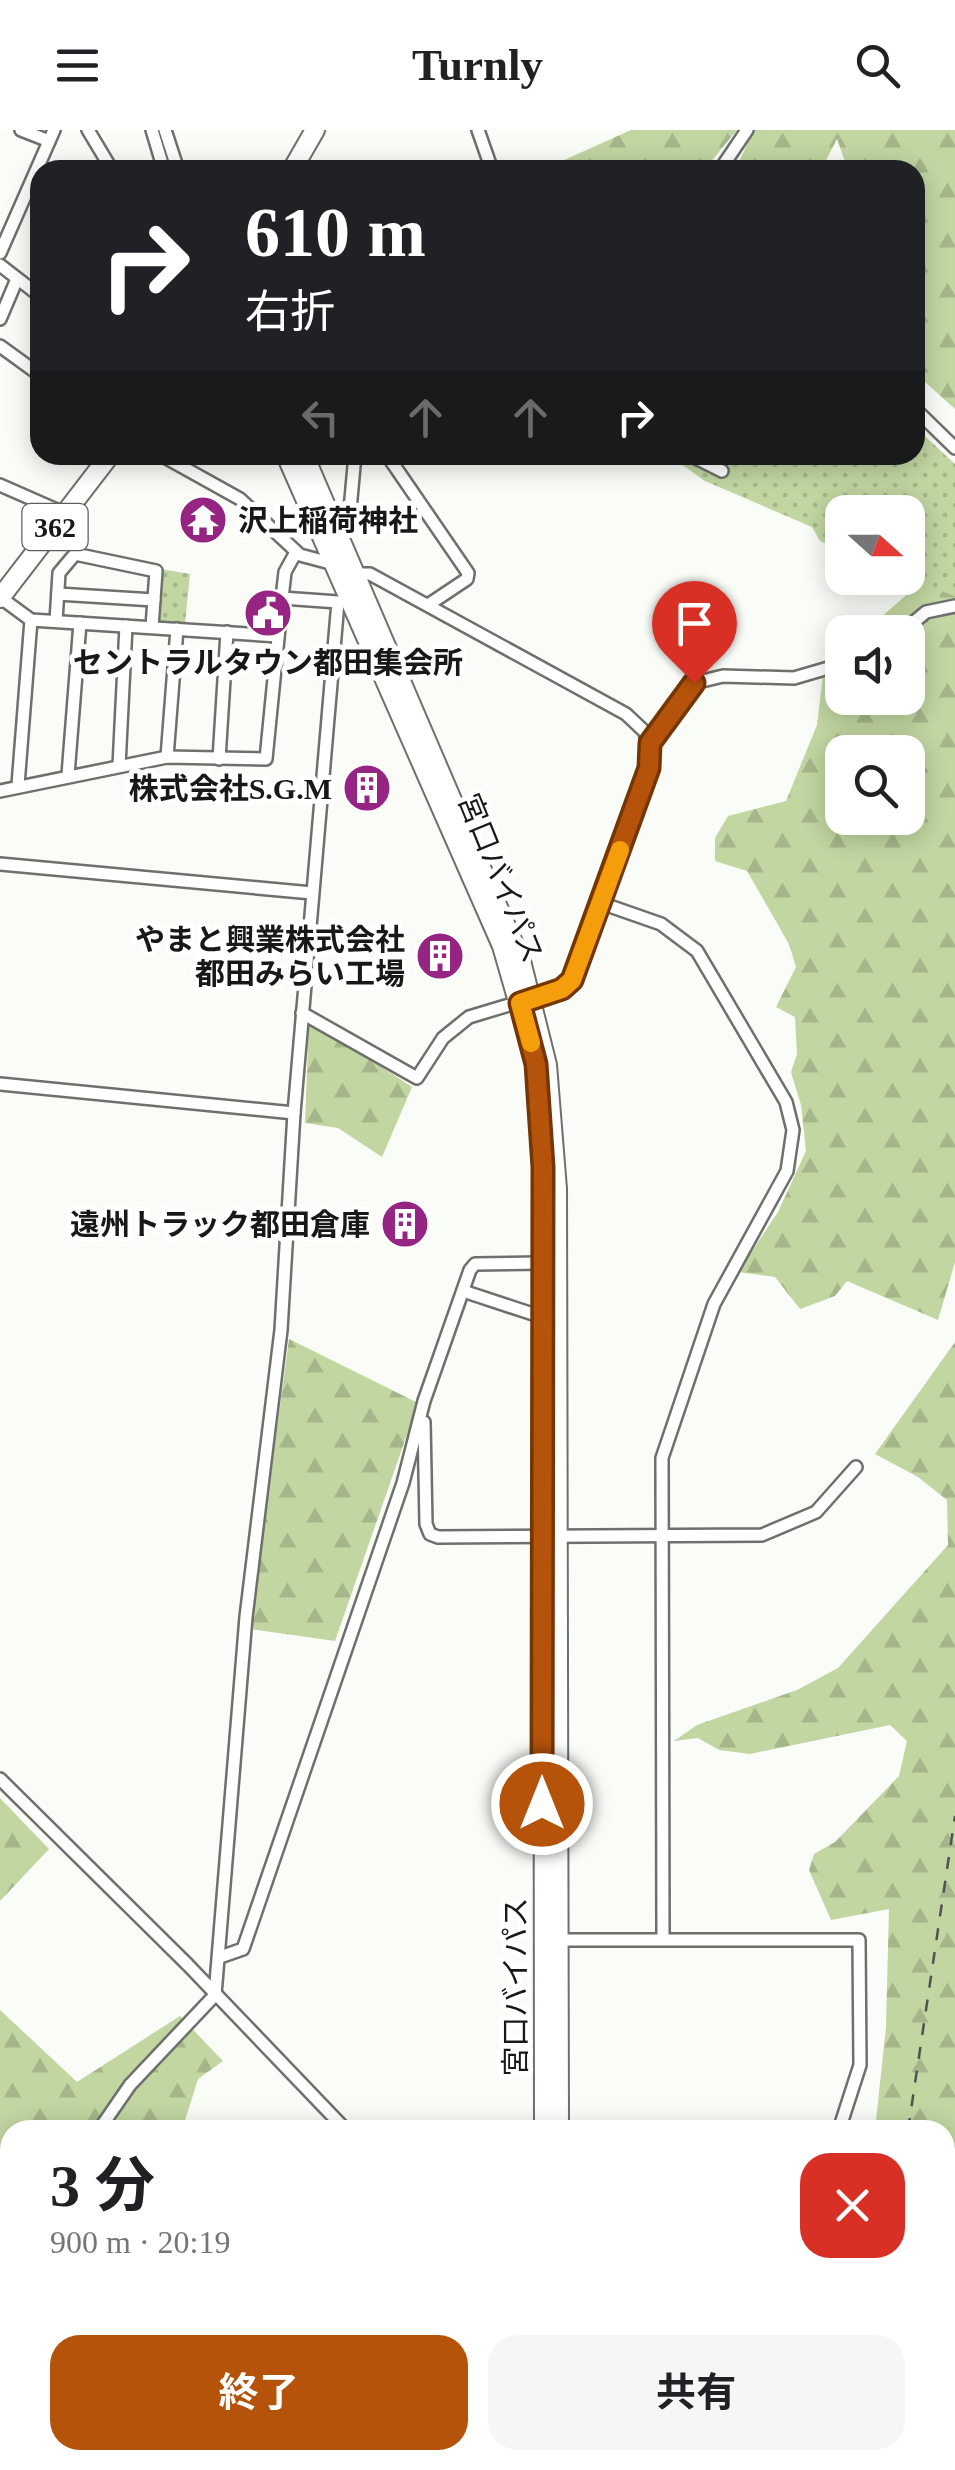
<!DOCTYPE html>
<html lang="ja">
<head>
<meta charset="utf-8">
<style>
  :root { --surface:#fff; --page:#f6f6f6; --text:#202124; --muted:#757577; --accent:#b45309 }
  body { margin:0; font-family:"Times New Roman","Noto Sans JP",serif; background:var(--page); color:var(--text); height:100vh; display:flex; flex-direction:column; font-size:38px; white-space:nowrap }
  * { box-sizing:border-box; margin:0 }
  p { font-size:32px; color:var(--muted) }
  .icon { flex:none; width:55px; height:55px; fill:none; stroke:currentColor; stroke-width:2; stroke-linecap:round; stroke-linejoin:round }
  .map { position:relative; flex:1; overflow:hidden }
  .side { position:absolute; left:0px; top:1990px; width:955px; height:350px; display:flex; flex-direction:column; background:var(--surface); border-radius:30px 30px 0 0; box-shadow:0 5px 25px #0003 }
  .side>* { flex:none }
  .hud { position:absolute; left:30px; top:30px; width:895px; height:305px; border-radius:30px; box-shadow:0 5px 25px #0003; background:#202124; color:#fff; overflow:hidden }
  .needle { width:65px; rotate:111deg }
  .tools { position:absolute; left:825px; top:365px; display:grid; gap:20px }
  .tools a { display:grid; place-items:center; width:100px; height:100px; border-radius:20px; background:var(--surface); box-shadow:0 5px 25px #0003; font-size:50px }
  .pin { position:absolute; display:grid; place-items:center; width:85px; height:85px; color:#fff; margin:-102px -42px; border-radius:50% 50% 50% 0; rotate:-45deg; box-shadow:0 0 10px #0007 }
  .pin .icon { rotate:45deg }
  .me { position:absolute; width:110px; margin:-55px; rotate:0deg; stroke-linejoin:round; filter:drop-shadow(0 0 8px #0008) }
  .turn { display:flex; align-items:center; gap:35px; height:210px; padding:0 50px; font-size:45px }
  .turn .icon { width:130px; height:130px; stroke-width:2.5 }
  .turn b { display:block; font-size:70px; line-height:85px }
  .lanes { display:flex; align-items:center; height:95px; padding:0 50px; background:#0003; justify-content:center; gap:50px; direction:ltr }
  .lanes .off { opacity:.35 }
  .round { display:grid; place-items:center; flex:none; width:105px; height:105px; border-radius:30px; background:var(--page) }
  .overview { display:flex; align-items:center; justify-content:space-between; height:170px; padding:0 50px }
  h1 { font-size:60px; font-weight:700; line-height:75px }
  .cta { display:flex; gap:20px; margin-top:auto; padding:20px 50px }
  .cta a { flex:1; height:115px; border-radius:30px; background:var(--accent); color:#fff; font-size:40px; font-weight:700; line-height:115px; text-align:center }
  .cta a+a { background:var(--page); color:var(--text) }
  header { display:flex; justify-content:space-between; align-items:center; height:130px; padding:0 50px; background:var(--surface); font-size:45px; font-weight:700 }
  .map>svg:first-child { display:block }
</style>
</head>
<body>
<header><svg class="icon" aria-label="menu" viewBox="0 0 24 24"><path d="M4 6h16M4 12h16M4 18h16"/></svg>Turnly<svg class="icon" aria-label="search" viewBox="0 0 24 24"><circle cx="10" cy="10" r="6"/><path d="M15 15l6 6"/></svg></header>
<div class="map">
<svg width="955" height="2340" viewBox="0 0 955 2340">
  <defs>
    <pattern id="grass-dots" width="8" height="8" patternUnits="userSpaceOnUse" patternTransform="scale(2.5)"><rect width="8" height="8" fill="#c1d6a1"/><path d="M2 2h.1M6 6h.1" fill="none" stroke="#a5b78a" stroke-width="1.8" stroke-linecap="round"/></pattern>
    <pattern id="forest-firs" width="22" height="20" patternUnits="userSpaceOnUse" patternTransform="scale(2.5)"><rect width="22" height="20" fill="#c1d6a1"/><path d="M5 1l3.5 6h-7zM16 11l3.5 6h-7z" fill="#a5b78a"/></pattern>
  </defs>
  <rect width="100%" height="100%" fill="#fafcf7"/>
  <g fill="url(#grass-dots)">
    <path d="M 915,297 L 955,334 L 955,466 L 901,448 L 908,448 L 908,382 L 842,382 L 842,420 L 820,411 L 812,397 L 705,351 L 674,329 L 676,325 L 915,325 Z"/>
    <path d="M 161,439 L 190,444 L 185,494 L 157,493 Z"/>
  </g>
  <g fill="url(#forest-firs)" fill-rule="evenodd">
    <path d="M 631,0 L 737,0 L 704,40 L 558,40 L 551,36 Z"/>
    <path d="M 754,0 L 955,0 L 955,279 L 915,243 L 915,40 L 848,40 L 837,9 L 821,40 L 735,40 Z"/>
    <path d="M 920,453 L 955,466 L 955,1132 L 938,1190 L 847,1151 L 835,1166 L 800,1179 L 775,1147 L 738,1142 L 778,1082 L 806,1021 L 801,975 L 791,942 L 797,924 L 795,887 L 776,877 L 796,837 L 789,814 L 747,741 L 715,731 L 715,708 L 728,686 L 786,671 L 817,595 L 824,537 L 842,521 L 842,568 L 908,568 L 908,502 L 864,502 ZM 842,622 L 908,622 L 908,688 L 842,688 Z"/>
    <path d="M 309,889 L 412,957 L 382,1027 L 338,998 L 305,993 Z"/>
    <path d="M 289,1209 L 418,1273 L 335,1511 L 250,1499 Z"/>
    <path d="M 955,1212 L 955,2209 L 945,2209 L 945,2000 L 875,2000 L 886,1897 L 889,1779 L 831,1790 L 809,1740 L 814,1724 L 835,1712 L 899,1646 L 907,1611 L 890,1595 L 750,1624 L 719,1620 L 698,1608 L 674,1611 L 697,1595 L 797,1560 L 838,1538 L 948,1415 L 947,1370 L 918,1347 L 875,1324 Z"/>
    <path d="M 0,1668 L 49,1719 L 0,1771 Z"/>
    <path d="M 0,1880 L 77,1952 L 180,1886 L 223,1931 L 198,1949 L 182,2000 L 10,2000 L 10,2157 L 0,2161 Z"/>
    <path d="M 108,2330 L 417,2330 L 427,2340 L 116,2340 Z"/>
  </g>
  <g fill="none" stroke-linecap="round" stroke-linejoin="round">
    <g stroke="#6e706b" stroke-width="16">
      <g id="minor">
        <path d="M 21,0 L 49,11"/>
        <path d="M 88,0 L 112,40"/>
        <path d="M 152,0 L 164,40"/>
        <path d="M 165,0 L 178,40"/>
        <path d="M 478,0 L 492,40"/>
        <path d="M 720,40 L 747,0"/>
        <path d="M 0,123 L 54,0"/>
        <path d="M 0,135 L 40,166"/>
        <path d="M 0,189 L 17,149"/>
        <path d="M 0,216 L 40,245"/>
        <path d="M 915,279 L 955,318"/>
        <path d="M 161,325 L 240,369 L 300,425 L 334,434"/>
        <path d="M 387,325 L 468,443 L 467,449 L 428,475"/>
        <path d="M 690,325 L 722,341"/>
        <path d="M 0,355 L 66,384"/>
        <path d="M 336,398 L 349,391 L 355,325"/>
        <path d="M 58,464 L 154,470"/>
        <path d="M 1,468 L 31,490 L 278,506"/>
        <path d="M 282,468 L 285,442 L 296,422"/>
        <path d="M 56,491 L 59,443 L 75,424 L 156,441 L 152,497"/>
        <path d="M 902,502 L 926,482 L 955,476"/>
        <path d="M 650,613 L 694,553 L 723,546 L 794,548 L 842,534"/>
        <path d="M 167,627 L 177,499"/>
        <path d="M 219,629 L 227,502"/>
        <path d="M 119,636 L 126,496"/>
        <path d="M 68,645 L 80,493"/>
        <path d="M 18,655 L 31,490"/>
        <path d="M 0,661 L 167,627 L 266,629 L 282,468 L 338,472 L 294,983 L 281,1200 L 246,1487 L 215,1865 L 130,1955 L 99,2000"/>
        <path d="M 0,734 L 312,763"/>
        <path d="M 601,773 L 661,794 L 697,821 L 786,972 L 793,1000 L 787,1041 L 714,1174 L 662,1328 L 663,1809"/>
        <path d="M 302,883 L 417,948 L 443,908 L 469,887 L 562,859 L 572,850 L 650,631 L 645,602 L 626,584 L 370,444 L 358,444"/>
        <path d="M 0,954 L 294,983"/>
        <path d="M 463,1161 L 542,1187"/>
        <path d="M 424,1292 L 426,1394 L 430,1404 L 438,1407 L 762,1405 L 816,1382 L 856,1337"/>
        <path d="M 0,1649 L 188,1835 L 346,2000"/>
        <path d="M 559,1810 L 859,1810 L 860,1935 L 839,2000"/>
        <path d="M 220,1827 L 243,1819 L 403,1353 L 424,1271 L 470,1140 L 475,1134 L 541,1133"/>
        <path d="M 0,2048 L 10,2041"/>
        <path d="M 0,2165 L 10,2173"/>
        <path d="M 945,2251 L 955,2253"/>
        <path d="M 76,2340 L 76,2330"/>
        <path d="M 610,2340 L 610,2330"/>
      </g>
    </g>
    <g stroke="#6e706b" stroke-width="22">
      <g id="highway">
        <path d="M 292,40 L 315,0"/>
        <path d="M 286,325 L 502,816 L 536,934 L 543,1037 L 544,2000"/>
        <path d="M 304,325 L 521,831 L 547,935 L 557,1059 L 559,2000"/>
        <path d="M 0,468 L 110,325"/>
        <path d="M 546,2330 L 546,2340"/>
        <path d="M 559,2330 L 559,2340"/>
      </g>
    </g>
    <use href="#minor" stroke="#fff" stroke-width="11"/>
    <use href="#highway" stroke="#fff" stroke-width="18"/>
    <path stroke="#525350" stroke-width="2.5" stroke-dasharray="12 12" stroke-linecap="butt" d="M 908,2000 L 955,1686"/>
  </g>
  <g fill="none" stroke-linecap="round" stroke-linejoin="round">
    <g stroke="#753606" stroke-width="25">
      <path id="route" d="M 542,1674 L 543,1037 L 536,934 L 520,873 L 562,859 L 572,850 L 649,638 L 650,613 L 694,553"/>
    </g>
    <use href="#route" stroke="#b45309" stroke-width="18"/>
    <path stroke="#f59e0b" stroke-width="18" d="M 531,913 L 520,873 L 562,859 L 572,850 L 620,720"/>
  </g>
  <defs>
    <g id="temple-disc" transform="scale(2.5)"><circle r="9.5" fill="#952483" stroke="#fff"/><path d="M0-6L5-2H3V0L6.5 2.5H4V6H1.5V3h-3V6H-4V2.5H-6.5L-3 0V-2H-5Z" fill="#fff"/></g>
    <g id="civic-disc" transform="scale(2.5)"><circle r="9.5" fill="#952483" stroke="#fff"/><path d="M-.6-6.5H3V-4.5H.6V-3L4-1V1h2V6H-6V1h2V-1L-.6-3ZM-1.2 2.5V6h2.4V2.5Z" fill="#fff"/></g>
    <g id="building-disc" transform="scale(2.5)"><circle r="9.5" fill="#952483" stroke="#fff"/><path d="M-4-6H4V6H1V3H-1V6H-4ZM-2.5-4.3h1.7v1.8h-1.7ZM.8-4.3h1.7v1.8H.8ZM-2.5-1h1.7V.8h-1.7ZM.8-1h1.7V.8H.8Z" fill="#fff"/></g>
  </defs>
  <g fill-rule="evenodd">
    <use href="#temple-disc" x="203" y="390"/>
    <use href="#civic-disc" x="268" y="483"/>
    <use href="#building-disc" x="367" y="658"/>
    <use href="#building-disc" x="440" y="826"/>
    <use href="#building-disc" x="405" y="1094"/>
  </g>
  <g text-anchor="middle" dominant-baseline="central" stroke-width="10" stroke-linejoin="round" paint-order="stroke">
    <rect fill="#fff" stroke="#5d5e5d" stroke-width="2.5" x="22.5" y="374" width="65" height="46" rx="8"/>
    <g font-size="28" font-weight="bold" fill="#181917">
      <text x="55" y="397">362</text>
    </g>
    <g font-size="30" font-weight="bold" fill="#181917" stroke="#fff" text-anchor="end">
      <text x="238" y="390" text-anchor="start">沢上稲荷神社</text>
      <text x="268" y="532" text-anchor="middle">セントラルタウン都田集会所</text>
      <text x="332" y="658">株式会社S.G.M</text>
      <text x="405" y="809">やまと興業株式会社<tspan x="405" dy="34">都田みらい工場</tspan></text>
      <text x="370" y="1094">遠州トラック都田倉庫</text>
    </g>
    <g font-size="30" fill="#181917" stroke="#fff">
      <text transform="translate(501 748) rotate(68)">宮口バイパス</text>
      <text transform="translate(515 1857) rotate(-90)">宮口バイパス</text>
    </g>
  </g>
</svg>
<div class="tools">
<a><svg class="needle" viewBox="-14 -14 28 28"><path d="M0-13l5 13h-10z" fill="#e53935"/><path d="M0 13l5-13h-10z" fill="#757577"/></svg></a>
<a><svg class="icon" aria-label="sound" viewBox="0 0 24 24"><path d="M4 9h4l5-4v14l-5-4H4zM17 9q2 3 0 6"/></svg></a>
<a><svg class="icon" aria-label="search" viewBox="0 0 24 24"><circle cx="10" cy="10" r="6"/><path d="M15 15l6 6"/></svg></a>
</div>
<div class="pin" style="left:694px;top:553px;background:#d93025"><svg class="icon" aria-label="arrive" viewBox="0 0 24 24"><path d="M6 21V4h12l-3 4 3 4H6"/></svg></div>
<svg class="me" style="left:542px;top:1674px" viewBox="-20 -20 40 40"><circle r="17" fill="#b45309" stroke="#fff" stroke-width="3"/><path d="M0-11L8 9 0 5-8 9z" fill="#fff"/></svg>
<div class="hud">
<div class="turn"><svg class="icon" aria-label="right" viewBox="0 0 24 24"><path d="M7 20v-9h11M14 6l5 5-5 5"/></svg><div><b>610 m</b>右折</div></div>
<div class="lanes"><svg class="icon off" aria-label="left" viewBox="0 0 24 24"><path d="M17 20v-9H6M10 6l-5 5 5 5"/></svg><svg class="icon off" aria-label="ahead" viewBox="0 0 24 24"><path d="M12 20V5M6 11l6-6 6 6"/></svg><svg class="icon off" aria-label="ahead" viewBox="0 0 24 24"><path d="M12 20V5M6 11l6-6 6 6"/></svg><svg class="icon" aria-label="right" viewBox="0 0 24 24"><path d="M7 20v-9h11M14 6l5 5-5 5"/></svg></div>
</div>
<section class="side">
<div class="overview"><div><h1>3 分</h1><p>900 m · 20:19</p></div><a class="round" style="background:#d93025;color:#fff"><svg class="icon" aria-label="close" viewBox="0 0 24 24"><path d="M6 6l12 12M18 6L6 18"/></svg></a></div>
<div class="cta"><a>終了</a><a>共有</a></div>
</section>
</div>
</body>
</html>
